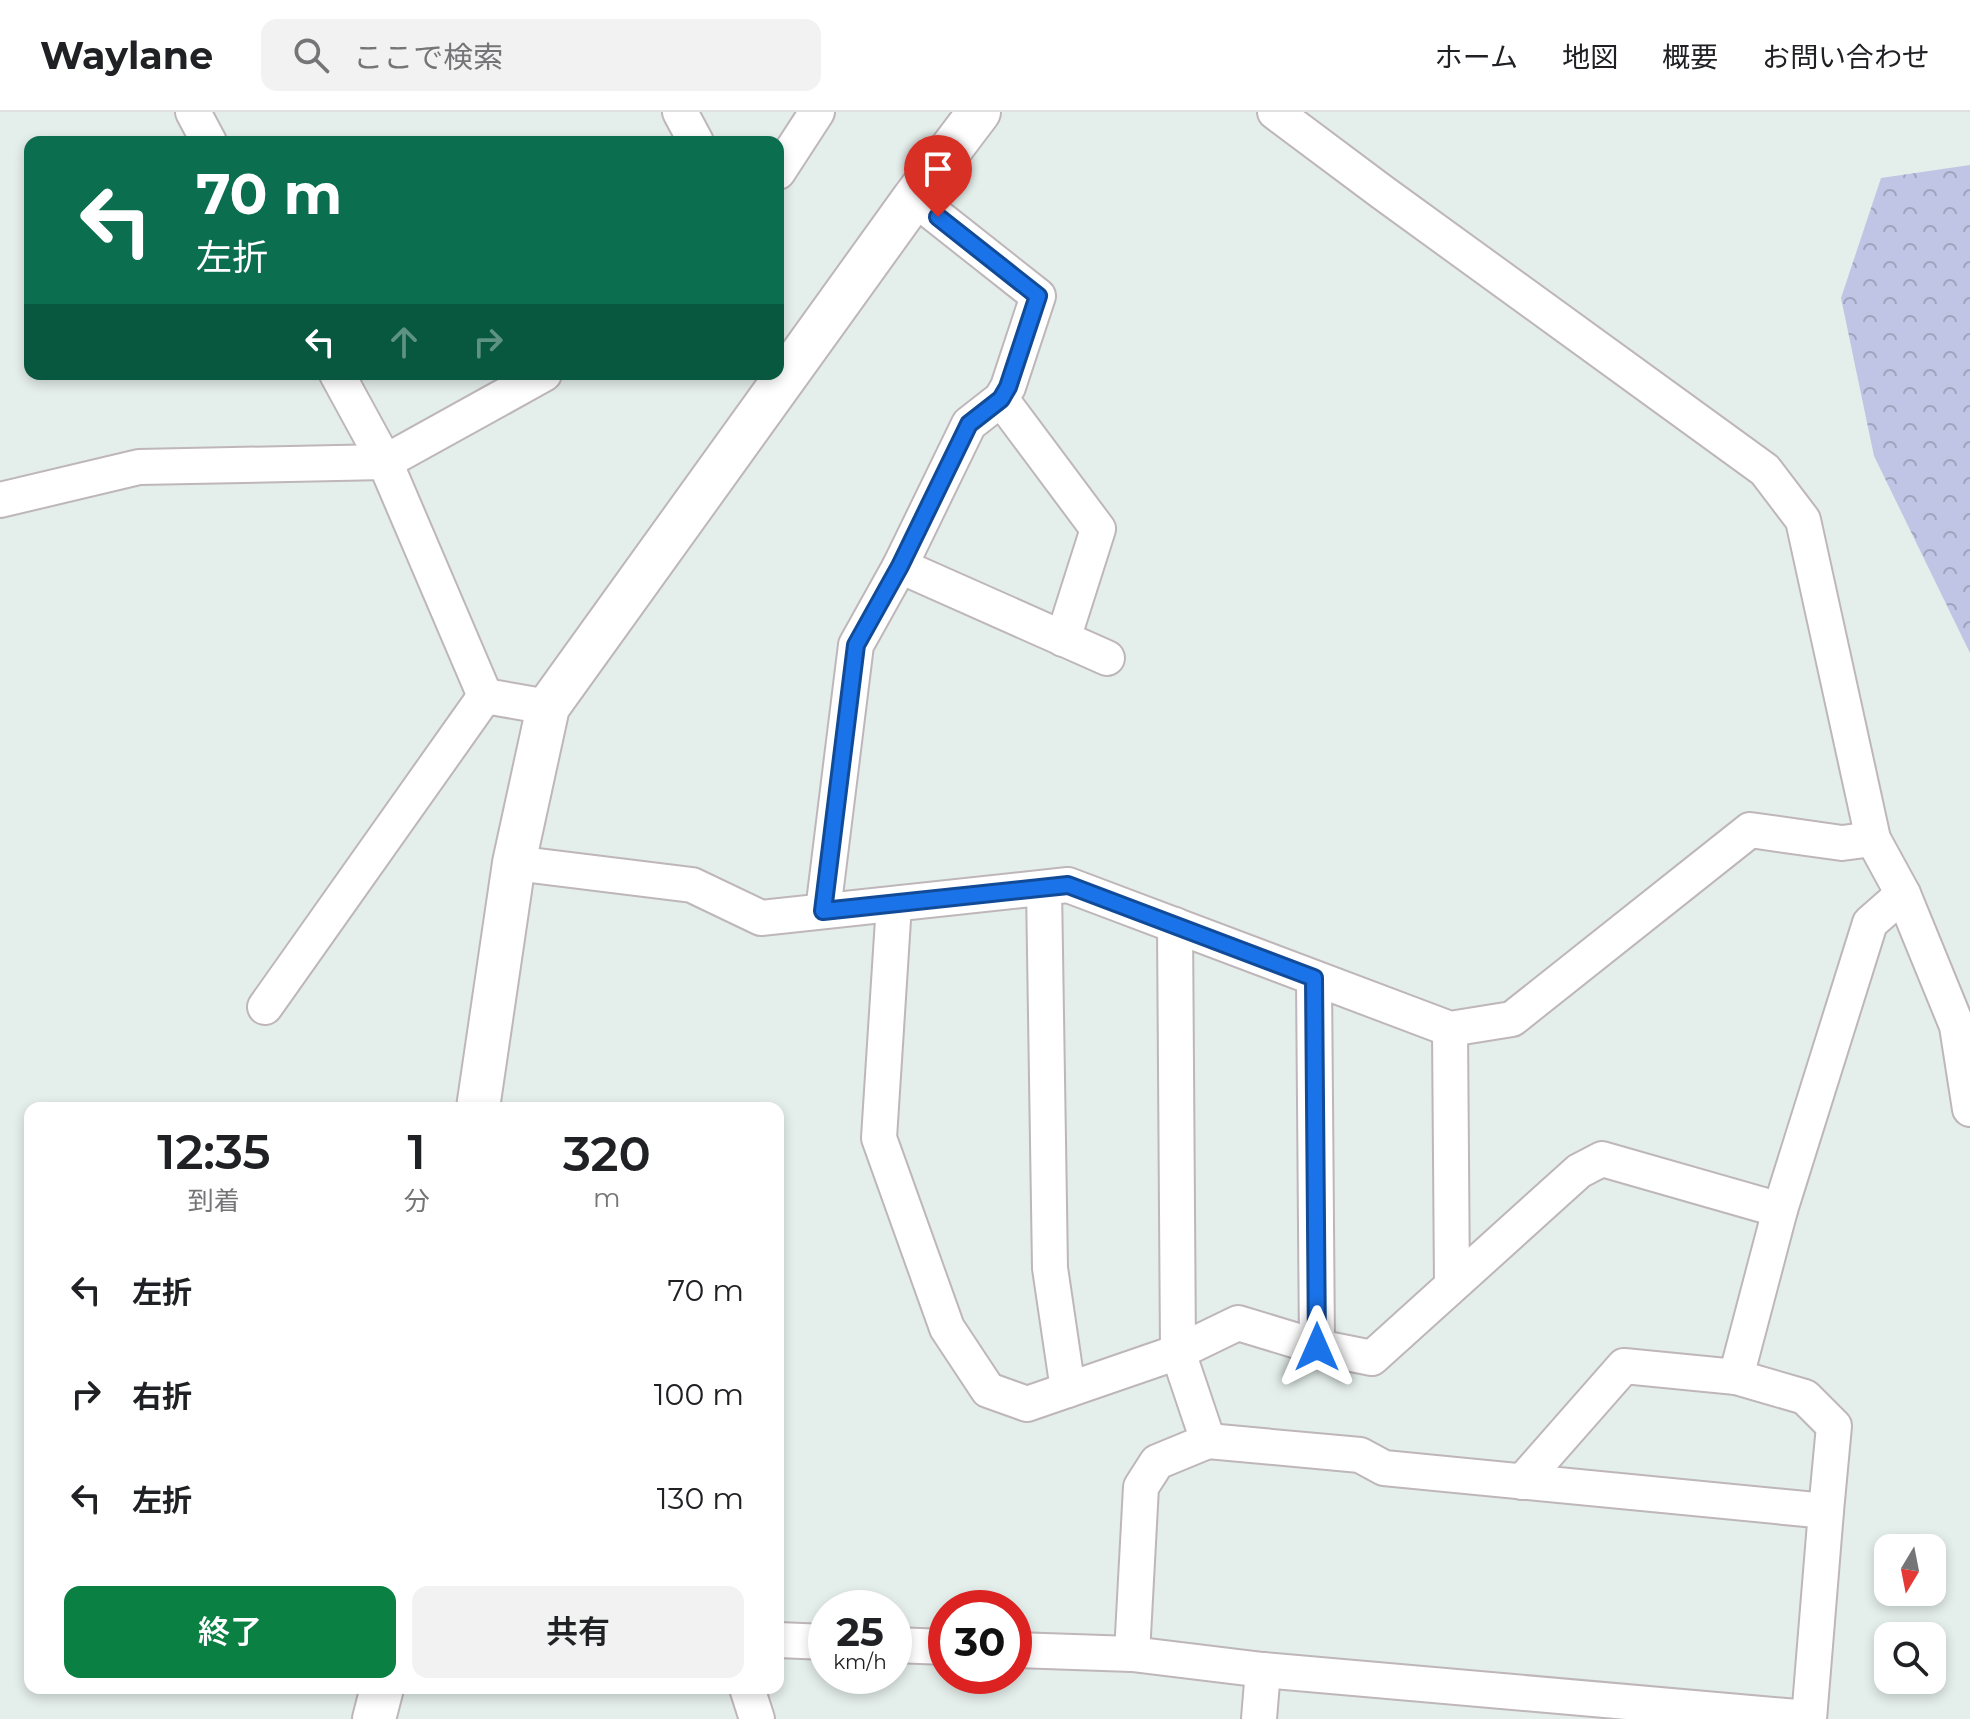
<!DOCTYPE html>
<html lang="ja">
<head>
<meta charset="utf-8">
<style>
  :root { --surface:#fff; --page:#f2f2f2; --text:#202124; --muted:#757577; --line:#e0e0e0; --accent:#0b8043 }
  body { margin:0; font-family:Montserrat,"Noto Sans JP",sans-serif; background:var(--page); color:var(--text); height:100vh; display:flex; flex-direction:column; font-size:30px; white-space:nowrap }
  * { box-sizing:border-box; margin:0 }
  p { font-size:26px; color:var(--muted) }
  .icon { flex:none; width:44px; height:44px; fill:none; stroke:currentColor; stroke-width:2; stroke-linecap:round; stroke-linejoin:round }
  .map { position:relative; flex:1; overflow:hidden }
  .panel { position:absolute; left:24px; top:990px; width:760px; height:592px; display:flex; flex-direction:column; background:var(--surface); border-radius:16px; box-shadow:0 4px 12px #0003 }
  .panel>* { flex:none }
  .banner { position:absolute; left:24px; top:24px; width:760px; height:244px; border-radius:16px; box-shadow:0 4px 12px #0003; background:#0b6e4f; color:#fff; overflow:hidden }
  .needle { width:52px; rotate:190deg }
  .controls { position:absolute; left:1874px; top:1422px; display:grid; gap:16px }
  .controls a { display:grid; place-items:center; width:72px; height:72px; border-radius:16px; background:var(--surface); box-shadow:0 4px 12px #0003; font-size:40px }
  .speed { position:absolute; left:808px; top:1478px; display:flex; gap:16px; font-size:40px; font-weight:700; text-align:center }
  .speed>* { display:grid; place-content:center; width:104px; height:104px; border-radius:50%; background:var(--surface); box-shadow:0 4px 12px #0003; line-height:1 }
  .speed small { font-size:20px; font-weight:400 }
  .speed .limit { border:12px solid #d22; background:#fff; color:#111 }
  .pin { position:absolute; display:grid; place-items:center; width:68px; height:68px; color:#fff; margin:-82px -34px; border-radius:50% 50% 50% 0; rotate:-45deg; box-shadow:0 0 8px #0007 }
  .pin .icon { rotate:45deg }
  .me { position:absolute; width:88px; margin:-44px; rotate:0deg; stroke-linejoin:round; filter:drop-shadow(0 0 6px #0008) }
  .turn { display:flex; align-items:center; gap:28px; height:168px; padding:0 40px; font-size:36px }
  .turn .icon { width:104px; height:104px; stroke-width:2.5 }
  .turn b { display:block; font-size:56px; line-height:68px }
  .lanes { display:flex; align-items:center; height:76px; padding:0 40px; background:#0003; justify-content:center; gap:40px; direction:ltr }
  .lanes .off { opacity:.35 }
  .eta { display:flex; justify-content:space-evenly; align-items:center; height:136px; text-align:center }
  .eta b { font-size:48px; font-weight:600; line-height:56px }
  .cta { display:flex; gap:16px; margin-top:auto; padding:16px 40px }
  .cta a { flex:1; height:92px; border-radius:16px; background:var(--accent); color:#fff; font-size:32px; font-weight:600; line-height:92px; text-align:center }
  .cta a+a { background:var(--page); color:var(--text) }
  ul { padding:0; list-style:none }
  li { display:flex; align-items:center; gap:24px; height:104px; padding:0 40px }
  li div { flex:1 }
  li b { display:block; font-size:30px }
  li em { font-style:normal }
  header { display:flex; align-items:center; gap:48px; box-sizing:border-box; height:112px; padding:0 40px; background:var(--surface); border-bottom:2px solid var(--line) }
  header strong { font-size:38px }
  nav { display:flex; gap:44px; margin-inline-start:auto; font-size:28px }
  .search { width:560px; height:72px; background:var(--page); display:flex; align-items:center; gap:20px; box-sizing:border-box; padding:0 28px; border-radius:16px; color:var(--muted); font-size:30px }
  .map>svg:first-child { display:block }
</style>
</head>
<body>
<header>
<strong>Waylane</strong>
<div class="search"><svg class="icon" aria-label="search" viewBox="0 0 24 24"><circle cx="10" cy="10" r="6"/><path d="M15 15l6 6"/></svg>ここで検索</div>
<nav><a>ホーム</a><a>地図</a><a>概要</a><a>お問い合わせ</a></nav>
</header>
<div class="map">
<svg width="1970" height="1607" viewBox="0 0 1970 1607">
  <defs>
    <pattern id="forest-crowns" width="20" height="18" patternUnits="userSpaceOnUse" patternTransform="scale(2)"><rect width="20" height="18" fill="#c0c5e5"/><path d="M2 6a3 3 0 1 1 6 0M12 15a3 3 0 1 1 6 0" fill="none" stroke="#a0a3bd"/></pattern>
  </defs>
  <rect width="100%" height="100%" fill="#e4eeea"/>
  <path fill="url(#forest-crowns)" d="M 1970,53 L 1970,541 L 1874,344 L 1841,186 L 1881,66 Z"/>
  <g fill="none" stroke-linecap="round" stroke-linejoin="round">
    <g stroke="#beb6ba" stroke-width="38">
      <g id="minor">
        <path d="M 193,0 L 209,30"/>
        <path d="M 680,0 L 696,30"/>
        <path d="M 1275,0 L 1382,80 L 1765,358 L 1803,408 L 1873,727 L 1903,782 L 1957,914 L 1970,997"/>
        <path d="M 778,60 L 817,0"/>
        <path d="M 337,262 L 385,350 L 485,584"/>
        <path d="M 1001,287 L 1098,417 L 1063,527"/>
        <path d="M 0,388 L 139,355 L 385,350 L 544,262"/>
        <path d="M 900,454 L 1107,546"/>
        <path d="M 485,584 L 548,595"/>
        <path d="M 514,751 L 692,773 L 761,806 L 1068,773 L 1450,917 L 1512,907 L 1750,718 L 1842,731 L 1873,727"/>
        <path d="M 1044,776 L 1050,1156 L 1068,1278"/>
        <path d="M 894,792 L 879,1026 L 947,1216 L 988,1278 L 1027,1292 L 1178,1240 L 1238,1211 L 1317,1235 L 1372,1246 L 1579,1059 L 1602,1047 L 1780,1098"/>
        <path d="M 823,799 L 856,533 L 900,454 L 969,312 L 1001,287 L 1008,275 L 1038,184 L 914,86"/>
        <path d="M 1314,866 L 1317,1235"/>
        <path d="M 265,895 L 485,584"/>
        <path d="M 1450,917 L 1452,1173"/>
        <path d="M 1736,1265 L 1780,1098 L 1870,811 L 1903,782"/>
        <path d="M 1208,1329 L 1360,1343 L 1384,1356 L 1826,1399 L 1809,1607"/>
        <path d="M 1522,1370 L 1624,1254 L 1736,1265 L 1805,1285 L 1834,1314 L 1826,1399"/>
        <path d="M 778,1528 L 826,1530"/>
        <path d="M 894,1533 L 946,1535"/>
        <path d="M 1014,1538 L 1132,1542 L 1263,1558 L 1809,1606"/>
        <path d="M 1132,1542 L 1141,1375 L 1157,1350 L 1208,1329 L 1178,1240 L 1175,813"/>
        <path d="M 747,1576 L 757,1607"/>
        <path d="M 1259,1607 L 1263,1558"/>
      </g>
    </g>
    <g stroke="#beb6ba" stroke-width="46">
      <g id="tertiary">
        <path d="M 478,996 L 514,751 L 548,595 L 914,86 L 979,0"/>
        <path d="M 374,1607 L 382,1576"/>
      </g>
    </g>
    <use href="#minor" stroke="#fff" stroke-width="34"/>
    <use href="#tertiary" stroke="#fff" stroke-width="42"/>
  </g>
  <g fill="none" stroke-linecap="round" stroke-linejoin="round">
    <g stroke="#114b97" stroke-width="20">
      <path id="route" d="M 938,105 L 1038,184 L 1008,275 L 1001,287 L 969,312 L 900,454 L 856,533 L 823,799 L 1068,773 L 1314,866 L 1317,1235"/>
    </g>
    <use href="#route" stroke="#1a73e8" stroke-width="14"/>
  </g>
</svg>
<div class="controls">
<a><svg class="needle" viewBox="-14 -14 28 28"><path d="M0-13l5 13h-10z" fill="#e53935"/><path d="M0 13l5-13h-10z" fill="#757577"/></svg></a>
<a><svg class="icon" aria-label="search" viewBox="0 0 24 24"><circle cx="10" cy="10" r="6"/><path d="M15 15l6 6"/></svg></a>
</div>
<div class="speed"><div>25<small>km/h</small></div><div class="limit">30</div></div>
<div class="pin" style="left:938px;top:105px;background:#d93025"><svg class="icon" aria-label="arrive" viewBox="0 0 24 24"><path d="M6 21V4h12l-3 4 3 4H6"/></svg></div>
<svg class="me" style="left:1317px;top:1235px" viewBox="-20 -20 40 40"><path d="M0-17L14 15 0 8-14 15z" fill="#1a73e8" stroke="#fff" stroke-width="4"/></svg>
<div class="banner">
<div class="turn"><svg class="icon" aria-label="left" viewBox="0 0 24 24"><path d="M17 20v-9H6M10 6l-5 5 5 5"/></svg><div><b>70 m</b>左折</div></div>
<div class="lanes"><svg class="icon" aria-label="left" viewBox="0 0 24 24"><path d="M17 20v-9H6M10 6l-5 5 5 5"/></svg><svg class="icon off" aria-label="ahead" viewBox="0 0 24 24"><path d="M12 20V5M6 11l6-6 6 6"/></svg><svg class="icon off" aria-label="right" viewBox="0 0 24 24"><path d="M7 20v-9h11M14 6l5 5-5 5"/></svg></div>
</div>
<section class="panel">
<div class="eta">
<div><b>12:35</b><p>到着</p></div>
<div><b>1</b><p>分</p></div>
<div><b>320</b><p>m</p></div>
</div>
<ul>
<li><svg class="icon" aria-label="left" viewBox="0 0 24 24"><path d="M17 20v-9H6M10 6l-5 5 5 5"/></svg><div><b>左折</b></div><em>70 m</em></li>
<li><svg class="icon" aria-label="right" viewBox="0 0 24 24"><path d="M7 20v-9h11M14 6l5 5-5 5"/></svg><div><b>右折</b></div><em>100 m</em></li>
<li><svg class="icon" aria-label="left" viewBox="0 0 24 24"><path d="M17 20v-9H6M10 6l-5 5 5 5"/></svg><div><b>左折</b></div><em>130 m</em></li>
</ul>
<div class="cta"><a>終了</a><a>共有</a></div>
</section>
</div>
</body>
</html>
